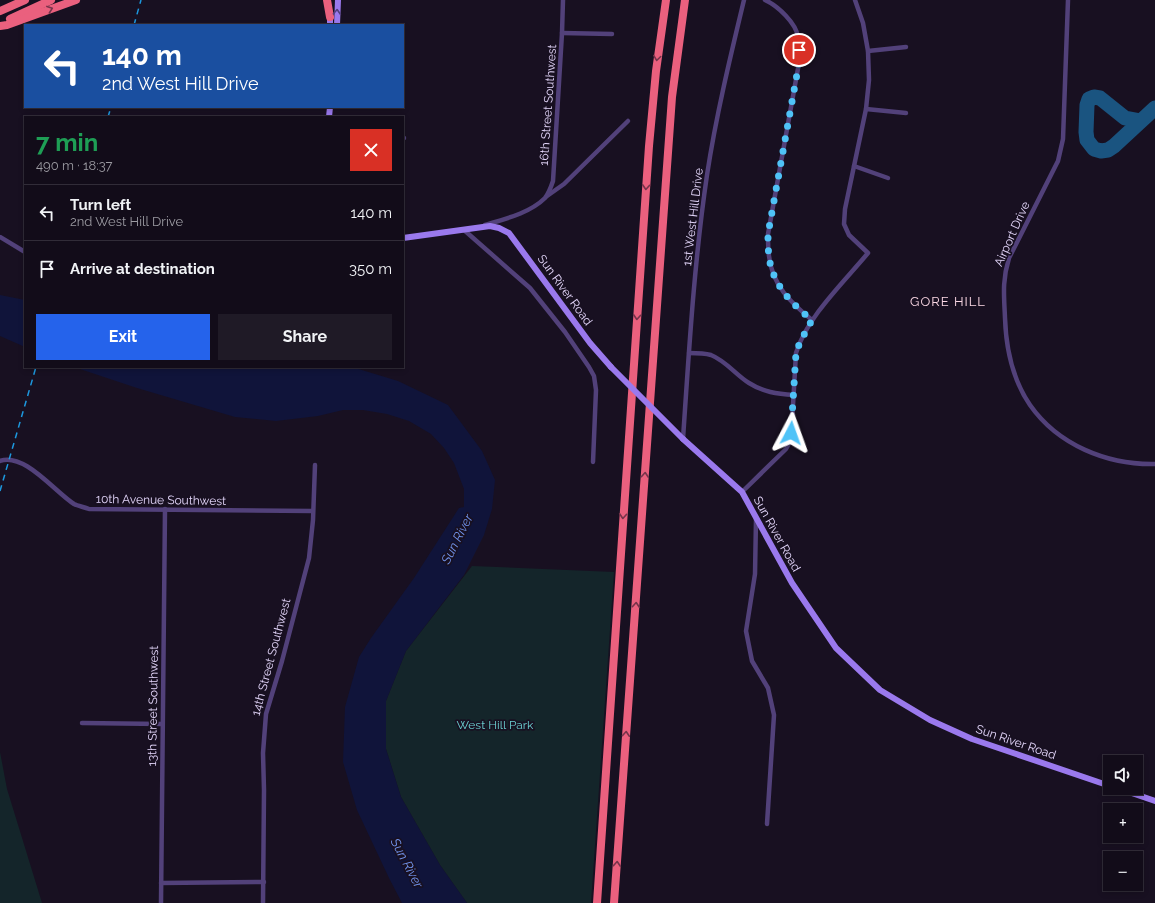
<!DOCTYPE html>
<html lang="en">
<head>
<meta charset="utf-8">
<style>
  :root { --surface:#120c19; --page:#1f1a26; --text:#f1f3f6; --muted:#9c9ba2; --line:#312c38; --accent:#2563eb }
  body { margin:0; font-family:Raleway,sans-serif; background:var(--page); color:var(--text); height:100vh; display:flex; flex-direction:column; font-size:15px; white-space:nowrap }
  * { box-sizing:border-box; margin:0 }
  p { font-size:13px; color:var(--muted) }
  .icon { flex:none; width:22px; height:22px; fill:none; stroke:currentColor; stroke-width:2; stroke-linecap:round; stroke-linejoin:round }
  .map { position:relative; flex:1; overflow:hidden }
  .panel { position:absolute; left:24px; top:116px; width:380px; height:252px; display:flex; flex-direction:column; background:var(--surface); border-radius:0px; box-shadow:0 2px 6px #0003,0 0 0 1px var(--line) }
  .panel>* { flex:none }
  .banner { position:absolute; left:24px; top:24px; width:380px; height:84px; border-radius:0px; box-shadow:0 2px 6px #0003,0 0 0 1px var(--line); background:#1a4fa0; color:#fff; overflow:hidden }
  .fabs { position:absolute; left:1103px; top:755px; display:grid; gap:8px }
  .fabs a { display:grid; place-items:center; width:40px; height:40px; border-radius:0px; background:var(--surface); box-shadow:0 2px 6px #0003,0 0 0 1px var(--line); font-size:20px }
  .pin { position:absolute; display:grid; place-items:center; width:34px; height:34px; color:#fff; margin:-17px; border:2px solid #fff; border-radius:50%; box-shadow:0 1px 4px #0007 }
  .me { position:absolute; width:44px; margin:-22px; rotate:4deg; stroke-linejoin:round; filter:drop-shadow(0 0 3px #0008) }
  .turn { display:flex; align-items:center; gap:14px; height:84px; padding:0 12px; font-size:18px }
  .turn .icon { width:52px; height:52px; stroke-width:2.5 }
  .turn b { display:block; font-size:28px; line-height:34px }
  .round { display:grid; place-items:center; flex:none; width:42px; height:42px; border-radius:0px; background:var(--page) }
  .headline { display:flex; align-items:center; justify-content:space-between; height:68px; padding:0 12px }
  h1 { font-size:24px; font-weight:700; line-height:30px; color:#1e9e55 }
  .action { display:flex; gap:8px; margin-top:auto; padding:8px 12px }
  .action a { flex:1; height:46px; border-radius:0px; background:var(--accent); color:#fff; font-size:16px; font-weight:700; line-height:46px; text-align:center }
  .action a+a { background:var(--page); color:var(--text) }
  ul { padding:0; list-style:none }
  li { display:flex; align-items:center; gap:12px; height:56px; padding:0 12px; border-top:1px solid var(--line) }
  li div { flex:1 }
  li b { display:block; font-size:15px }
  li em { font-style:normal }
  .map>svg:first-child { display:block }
</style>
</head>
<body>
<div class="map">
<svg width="1155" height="903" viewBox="0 0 1155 903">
  <rect width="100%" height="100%" fill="#181021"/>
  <g fill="#14252a">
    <path d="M 472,566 L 614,572 L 591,903 L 467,903 L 440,865 L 401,797 L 386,749 L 386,701 L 406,651 Z"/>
    <path d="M 0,752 L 7,789 L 42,903 L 0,903 Z"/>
  </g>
  <g fill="#10143a">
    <path d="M 0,295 L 25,300 L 25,347 L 0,336 Z"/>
    <path d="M 74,367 L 352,367 L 398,381 L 448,405 L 482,451 L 495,480 L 492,509 L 484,535 L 464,575 L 406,651 L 386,701 L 386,749 L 401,797 L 440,865 L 467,903 L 402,903 L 389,878 L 357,810 L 343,762 L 345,707 L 359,657 L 371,638 L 414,578 L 459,508 L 464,507 L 464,489 L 454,463 L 444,448 L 431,434 L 409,421 L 387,414 L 363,410 L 343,410 L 318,416 L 276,421 L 235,417 L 137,388 Z"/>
  </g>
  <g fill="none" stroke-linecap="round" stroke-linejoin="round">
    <path stroke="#1a5480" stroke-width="15" d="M 1141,121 L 1125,118 L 1100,98 L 1094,97 L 1089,99 L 1087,105 L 1086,132 L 1087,140 L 1094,149 L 1101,151 L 1108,150 L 1114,146 L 1141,121 L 1155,108"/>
    <g stroke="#52417a" stroke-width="4.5">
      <path d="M 765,0 C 778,6 796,23 798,37 C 800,46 799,55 799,63 L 768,234 C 768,241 768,249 769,256 C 772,285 791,303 812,320"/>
      <path d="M 1068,0 L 1063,139 L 1058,161 L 1009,258 C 1002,281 1004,295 1005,318 C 1006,349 1013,380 1030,405 C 1058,445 1107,465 1155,464"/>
      <path d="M 562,33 L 612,34"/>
      <path d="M 868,51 L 906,47"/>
      <path d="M 866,109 L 906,113"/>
      <path d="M 403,138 L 404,138"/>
      <path d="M 854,166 L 888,178"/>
      <path d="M 547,196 L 564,184 L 628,121"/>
      <path d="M 485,225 C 505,219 530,213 545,198 C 549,193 551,187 553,181 L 562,33 L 563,0"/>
      <path d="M 464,230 L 530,288 L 565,332 L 589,367 L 594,376 L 596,390 L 593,462"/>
      <path d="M 0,237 L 25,252"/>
      <path d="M 689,353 C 696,353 704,353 711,355 C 726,361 736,375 749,383 C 763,392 777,394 794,395"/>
      <path d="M 683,439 C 689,351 694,263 707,175 C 716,116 730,58 744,0"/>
      <path d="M 0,461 C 24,452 55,492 74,504 C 78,506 84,507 89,509 L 312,511"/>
      <path d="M 742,492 L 786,449 L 791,440 L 796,353 C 807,317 843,283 868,253 L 849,235 L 844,224 L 845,209 L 866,109 L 869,80 L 868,51 L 863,23 L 855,0"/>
      <path d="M 756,519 L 755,574 L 746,631 L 752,661 L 768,688 L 774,715 L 767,824"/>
      <path d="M 82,723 L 162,724"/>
      <path d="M 161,883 L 264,882"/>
      <path d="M 161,903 L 165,509"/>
      <path d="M 263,903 L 264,790 L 263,753 L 266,714 L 282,661 L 309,558 L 313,520 L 315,465"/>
    </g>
    <g stroke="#9a79ed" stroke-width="6">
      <path d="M 330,25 L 330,14"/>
      <path d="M 337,25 L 338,0"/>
      <path d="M 329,117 L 330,107"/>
      <path d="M 403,238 L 490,226 L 499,228 L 509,233 L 590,343 L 611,367"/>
      <path d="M 683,439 L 742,492 L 792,583 L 836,648 L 880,690 L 930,720 L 972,739 L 1110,786"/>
      <path d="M 1117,788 L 1155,801"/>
    </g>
    <g stroke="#ea607e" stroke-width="8">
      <path d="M 327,0 L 330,17"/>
      <path d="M 0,11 L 25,0"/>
      <path d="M 10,19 L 51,0"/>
      <path d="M 0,26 L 7,25 L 76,0"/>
      <path d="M 597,903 L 649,146 L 656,71 L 666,0"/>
      <path d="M 614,903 L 672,97 L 685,0"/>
    </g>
    <g stroke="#1d98de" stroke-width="1.5" stroke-dasharray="6 5" stroke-linecap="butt">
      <path d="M 134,25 L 141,0"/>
      <path d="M 108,117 L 111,107"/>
      <path d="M 0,491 L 36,367"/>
    </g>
    <path stroke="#9a79ed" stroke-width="6" d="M 611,367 L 683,439"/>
  </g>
  <defs><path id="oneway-chevron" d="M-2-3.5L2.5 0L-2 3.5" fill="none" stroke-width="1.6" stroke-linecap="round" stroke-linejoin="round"/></defs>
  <g stroke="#76344b">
    <use href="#oneway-chevron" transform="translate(50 9) rotate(-20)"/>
    <use href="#oneway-chevron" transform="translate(657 58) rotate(98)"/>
    <use href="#oneway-chevron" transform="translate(646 187) rotate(94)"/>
    <use href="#oneway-chevron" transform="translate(637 317) rotate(94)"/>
    <use href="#oneway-chevron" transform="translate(645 475) rotate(-86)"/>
    <use href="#oneway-chevron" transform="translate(623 516) rotate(94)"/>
    <use href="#oneway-chevron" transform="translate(636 605) rotate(-86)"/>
    <use href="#oneway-chevron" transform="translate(626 734) rotate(-86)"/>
    <use href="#oneway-chevron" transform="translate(617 864) rotate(-86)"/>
  </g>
  <use stroke="#523f7d" href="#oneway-chevron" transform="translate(337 12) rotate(-87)"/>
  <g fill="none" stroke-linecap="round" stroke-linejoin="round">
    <path stroke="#4fc3f7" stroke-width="7" stroke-dasharray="0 12.6" d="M 791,433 L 796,353 L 800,342 L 812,320 C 791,303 772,284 769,256 C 768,249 768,241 768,234 L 799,63 L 799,50"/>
  </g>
  <g text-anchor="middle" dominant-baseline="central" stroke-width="3.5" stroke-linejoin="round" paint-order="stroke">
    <g font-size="12" fill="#e3d6fa" stroke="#181021">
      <text transform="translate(548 105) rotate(-86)">16th Street Southwest</text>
      <text transform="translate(693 217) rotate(-83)">1st West Hill Drive</text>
      <text transform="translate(1012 234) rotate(-66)">Airport Drive</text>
      <text transform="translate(565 290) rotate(54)">Sun River Road</text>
      <text transform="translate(161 500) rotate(1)">10th Avenue Southwest</text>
      <text transform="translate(777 534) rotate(61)">Sun River Road</text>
      <text transform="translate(271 657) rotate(-75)">14th Street Southwest</text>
      <text transform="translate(153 706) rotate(-89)">13th Street Southwest</text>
      <text transform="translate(1016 742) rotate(19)">Sun River Road</text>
    </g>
    <g font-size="12" fill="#6bcfd0" stroke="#181021">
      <text x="495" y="725">West Hill Park</text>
    </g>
    <g font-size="13" letter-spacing="1" fill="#fad7e4" stroke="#181021">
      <text x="948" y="301">GORE HILL</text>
    </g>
    <g font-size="13" font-style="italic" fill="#7193ec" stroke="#181021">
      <text transform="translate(457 539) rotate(-63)">Sun River</text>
      <text transform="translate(407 863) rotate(62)">Sun River</text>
    </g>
  </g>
</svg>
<div class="fabs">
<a><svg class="icon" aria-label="sound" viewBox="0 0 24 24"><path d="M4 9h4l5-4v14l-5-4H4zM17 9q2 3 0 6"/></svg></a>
<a>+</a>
<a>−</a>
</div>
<div class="pin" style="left:799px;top:50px;background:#d93025"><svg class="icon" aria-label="arrive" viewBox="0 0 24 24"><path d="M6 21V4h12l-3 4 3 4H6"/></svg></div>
<svg class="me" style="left:791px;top:433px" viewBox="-20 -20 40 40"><path d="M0-17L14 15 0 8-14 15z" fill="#4fc3f7" stroke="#fff" stroke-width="4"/></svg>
<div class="banner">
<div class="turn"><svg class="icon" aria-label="left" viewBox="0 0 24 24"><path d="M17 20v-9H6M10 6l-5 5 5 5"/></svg><div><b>140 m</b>2nd West Hill Drive</div></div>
</div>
<section class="panel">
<div class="headline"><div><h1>7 min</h1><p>490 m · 18:37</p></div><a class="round" style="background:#d93025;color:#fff"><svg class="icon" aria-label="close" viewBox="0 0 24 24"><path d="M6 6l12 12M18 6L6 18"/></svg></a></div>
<ul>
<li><svg class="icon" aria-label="left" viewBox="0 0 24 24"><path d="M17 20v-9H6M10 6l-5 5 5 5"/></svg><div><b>Turn left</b><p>2nd West Hill Drive</p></div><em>140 m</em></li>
<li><svg class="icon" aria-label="arrive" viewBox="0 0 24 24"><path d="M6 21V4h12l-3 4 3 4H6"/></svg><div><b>Arrive at destination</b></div><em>350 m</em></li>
</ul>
<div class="action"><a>Exit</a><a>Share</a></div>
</section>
</div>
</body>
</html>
